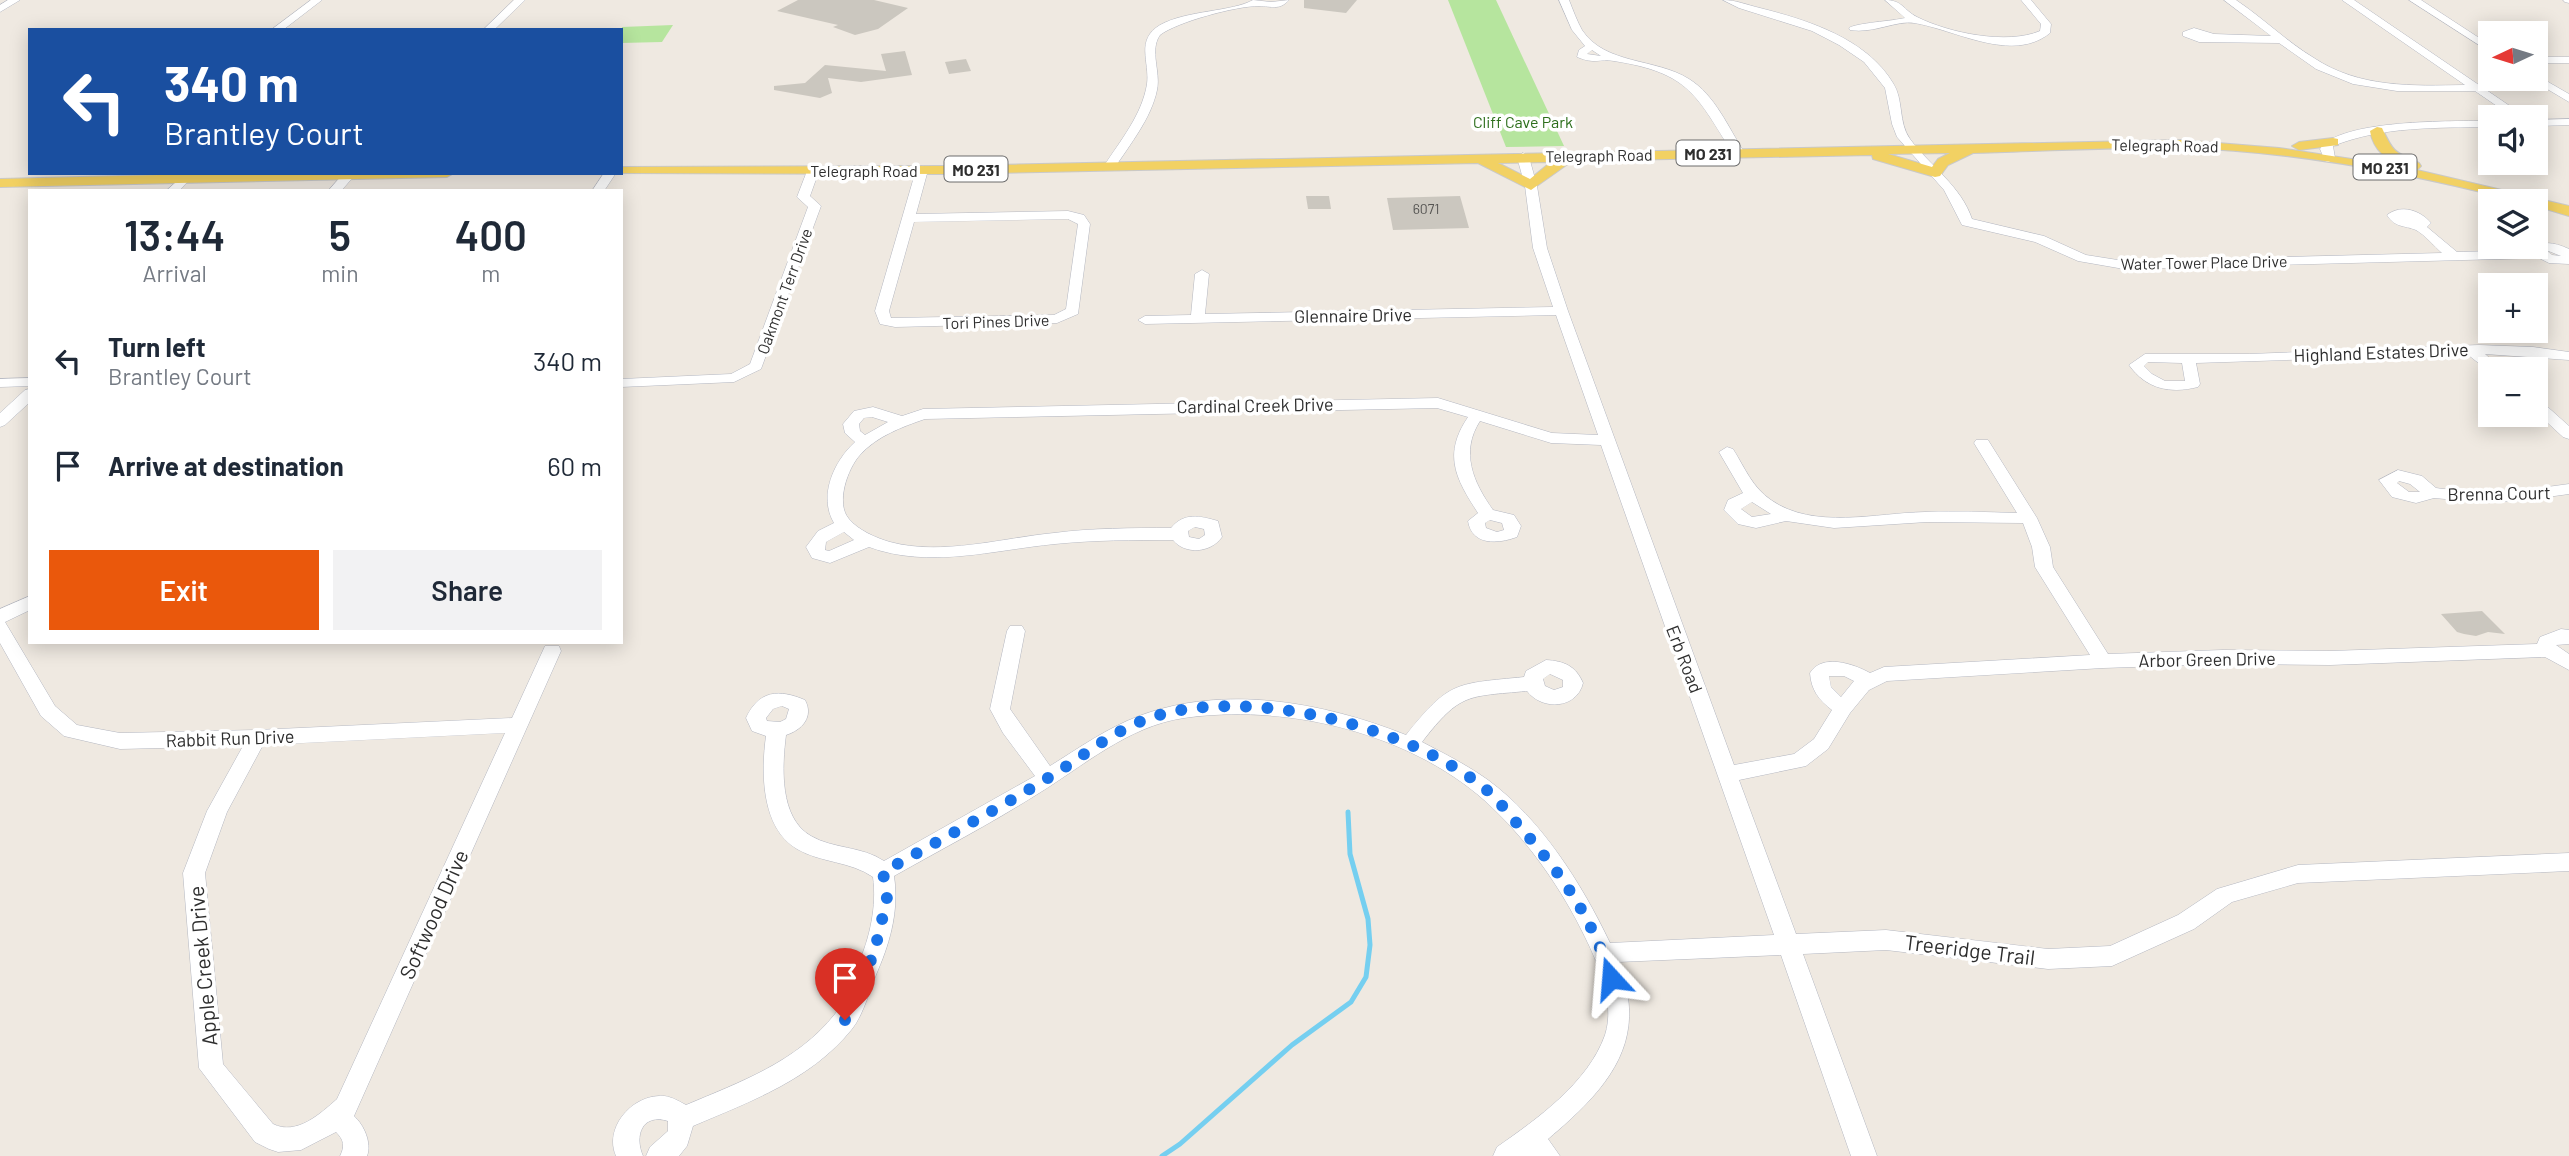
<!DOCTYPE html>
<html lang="en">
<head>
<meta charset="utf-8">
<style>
  :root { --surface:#fff; --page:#f2f2f3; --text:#1f2937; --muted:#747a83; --accent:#ea580c }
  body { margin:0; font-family:Barlow,sans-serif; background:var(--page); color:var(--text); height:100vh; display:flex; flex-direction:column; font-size:26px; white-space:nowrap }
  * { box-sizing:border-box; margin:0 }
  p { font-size:23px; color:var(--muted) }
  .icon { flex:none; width:38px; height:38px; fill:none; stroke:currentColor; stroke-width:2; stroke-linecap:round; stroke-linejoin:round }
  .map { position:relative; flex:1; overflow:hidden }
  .details { position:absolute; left:28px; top:189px; width:595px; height:455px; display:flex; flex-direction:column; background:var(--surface); border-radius:0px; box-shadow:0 4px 18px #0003 }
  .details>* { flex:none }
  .guide { position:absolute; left:28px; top:28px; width:595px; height:147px; border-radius:0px; box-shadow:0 4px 18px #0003; background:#1a4fa0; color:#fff; overflow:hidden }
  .needle { width:46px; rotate:266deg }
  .fabs { position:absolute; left:2478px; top:21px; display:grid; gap:14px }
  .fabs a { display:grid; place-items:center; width:70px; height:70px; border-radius:0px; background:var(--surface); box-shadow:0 4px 18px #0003; font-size:35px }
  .pin { position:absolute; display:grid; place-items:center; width:60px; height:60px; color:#fff; margin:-72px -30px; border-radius:50% 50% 50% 0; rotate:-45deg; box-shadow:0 0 7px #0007 }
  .pin .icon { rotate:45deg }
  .me { position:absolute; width:77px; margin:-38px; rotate:341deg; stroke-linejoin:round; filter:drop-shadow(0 0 5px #0008) }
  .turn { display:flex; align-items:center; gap:24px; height:147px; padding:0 21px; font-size:32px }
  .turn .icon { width:91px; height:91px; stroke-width:2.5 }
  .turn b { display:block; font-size:49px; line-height:60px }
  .eta { display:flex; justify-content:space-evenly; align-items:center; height:119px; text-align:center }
  .eta b { font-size:42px; font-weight:600; line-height:49px }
  .primary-button { display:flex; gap:14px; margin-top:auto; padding:14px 21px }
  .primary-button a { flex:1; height:80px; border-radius:0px; background:var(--accent); color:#fff; font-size:28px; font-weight:600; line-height:80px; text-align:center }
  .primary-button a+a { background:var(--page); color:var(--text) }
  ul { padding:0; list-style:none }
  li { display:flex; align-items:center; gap:21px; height:105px; padding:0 21px }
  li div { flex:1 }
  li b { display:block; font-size:26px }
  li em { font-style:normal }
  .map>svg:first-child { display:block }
</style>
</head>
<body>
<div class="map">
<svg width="2569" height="1156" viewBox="0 0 2569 1156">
  <rect width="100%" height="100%" fill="#efe9e1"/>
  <g fill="#b6e59e">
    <path d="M 1448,0 L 1496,0 L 1564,146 L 1506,147 Z"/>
    <path d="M 673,25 L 662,42 L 621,43 L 622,27 Z"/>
  </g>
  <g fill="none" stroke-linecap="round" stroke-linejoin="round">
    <path stroke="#75cff0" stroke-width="5" d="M 1162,1156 L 1180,1144 L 1292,1045 L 1351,1002 L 1366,977 L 1370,945 L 1368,919 L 1350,854 L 1348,812"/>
  </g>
  <g fill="#cbc7bf">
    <path d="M 798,0 L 874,0 L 908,8 L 878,29 L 855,35 L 833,27 L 838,25 L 777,11 Z"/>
    <path d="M 1304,0 L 1357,0 L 1346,13 L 1304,8 Z"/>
    <path d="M 905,51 L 912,75 L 861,82 L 828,78 L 832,93 L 820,98 L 774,90 L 774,86 L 805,83 L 825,65 L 886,71 L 881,54 Z"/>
    <path d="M 966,59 L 971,71 L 949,74 L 945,62 Z"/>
    <path d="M 1306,196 L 1329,196 L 1331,209 L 1308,209 Z"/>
    <path d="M 1460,196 L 1469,228 L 1393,230 L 1387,198 Z"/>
    <path d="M 2482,611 L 2505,634 L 2488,632 L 2476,636 L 2464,634 L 2457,632 L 2441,614 Z"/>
  </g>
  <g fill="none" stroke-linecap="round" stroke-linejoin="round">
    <g stroke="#b4b7c1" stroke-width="1">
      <g id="minor">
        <path d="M 8,0 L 20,0 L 0,12 L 0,5 Z"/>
        <path d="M 311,0 L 322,0 L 283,30 L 271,30 Z"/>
        <path d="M 514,0 L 525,0 L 494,30 L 483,30 Z"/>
        <path d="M 1253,0 L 1271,2 L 1289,0 C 1279,11 1271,6 1259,6 C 1236,6 1177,22 1160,35 C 1149,51 1161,71 1157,90 C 1151,119 1130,144 1114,169 L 1106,169 L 1104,166 C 1120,141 1142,115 1147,84 C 1150,62 1135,40 1160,25 C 1187,10 1232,12 1253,0 Z"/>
        <path d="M 1559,0 L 1569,0 C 1573,10 1577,21 1582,30 C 1605,65 1656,58 1689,79 C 1715,95 1728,127 1744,152 L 1742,155 L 1734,155 C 1696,96 1691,73 1614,61 C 1599,58 1596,65 1577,57 L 1579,50 L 1585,46 L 1572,30 ZM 1592,50 L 1601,56 L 1587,54 Z"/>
        <path d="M 1723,0 C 1736,0 1747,5 1760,8 C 1807,20 1866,38 1893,83 C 1904,100 1898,122 1910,139 C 1931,167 1961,186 1972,219 L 2044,236 L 2086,255 L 2124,261 L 2442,253 C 2434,246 2425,235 2416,230 C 2404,225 2395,228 2387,215 C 2401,204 2420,210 2431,223 L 2427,227 L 2457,252 L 2530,250 C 2539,240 2554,242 2569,249 L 2569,264 L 2549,263 L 2539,258 L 2124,269 L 2078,261 L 2035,242 L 1962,225 L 1944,190 L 1897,137 L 1892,124 L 1885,88 L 1864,62 L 1839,45 L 1812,31 L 1739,8 ZM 2546,250 L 2561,256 L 2552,255 Z"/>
        <path d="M 1885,0 C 1903,0 1903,10 1917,17 C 1949,33 2007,45 2040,31 L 2041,24 L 2021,0 L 2031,0 L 2051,24 L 2050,33 C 2012,64 1954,29 1914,23 C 1897,20 1873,34 1850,30 L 1849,28 C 1856,23 1893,21 1905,18 Z"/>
        <path d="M 2224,0 L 2236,0 C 2263,18 2286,41 2314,58 C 2359,88 2413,86 2465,85 L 2342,0 L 2354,0 L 2526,117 L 2513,117 L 2475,91 L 2397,91 L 2353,84 L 2316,69 L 2279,43 L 2199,42 L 2183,36 L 2183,32 L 2194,28 L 2214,34 L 2271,36 Z"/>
        <path d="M 2409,0 L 2421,0 L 2490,45 L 2490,52 Z"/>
        <path d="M 2563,0 L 2569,0 L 2569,3 L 2565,2 Z"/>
        <rect x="2536" y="57" width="33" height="6"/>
        <path d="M 2536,75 L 2569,94 L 2569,102 L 2532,80 Z"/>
        <path d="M 2569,119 L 2569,125 L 2536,126 L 2536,120 Z"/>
        <path d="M 2490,121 L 2490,127 C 2437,128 2383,126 2333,146 L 2335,158 L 2329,162 L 2325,161 L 2320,149 C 2339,119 2455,121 2490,121 Z"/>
        <path d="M 1523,153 L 1529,157 L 1537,186 L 1547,248 L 1568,311 L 1734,765 L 1794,754 L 1814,739 L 1832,710 C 1819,700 1811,690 1810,673 C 1822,653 1854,664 1870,673 L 1884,667 L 2090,655 L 2035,567 L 2032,547 L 2023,523 L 1927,522 L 1834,528 L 1786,521 L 1756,528 L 1738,524 L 1724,510 L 1728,500 L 1743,493 L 1719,452 L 1727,447 L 1733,449 C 1745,468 1752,487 1771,500 C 1814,530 1876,513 1925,512 C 1956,511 1987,512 2017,513 L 1974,443 L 1976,440 L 1988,440 L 2037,518 L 2050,547 L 2053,567 L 2108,654 L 2223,650 L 2330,651 L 2537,644 L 2540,637 L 2561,629 L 2569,630 L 2569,644 L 2556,645 L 2569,654 L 2569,670 L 2545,657 L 2330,665 L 2223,664 L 2103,668 L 1887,681 L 1869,690 L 1850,713 L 1828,749 L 1806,766 L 1739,780 L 1796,934 L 1886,930 L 2048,949 L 2110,946 L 2178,915 L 2217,889 L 2298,865 L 2569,853 L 2569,871 L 2298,883 L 2232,902 L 2194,929 L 2112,966 L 2048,969 L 1886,950 L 1803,954 L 1877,1156 L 1851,1156 L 1781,955 L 1618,962 C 1651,1042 1606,1090 1548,1139 L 1560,1156 L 1493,1156 L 1497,1147 C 1537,1119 1588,1083 1605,1035 C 1616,1001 1597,961 1582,931 C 1557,881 1520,830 1477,794 C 1399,730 1282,704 1184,718 C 1128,726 1082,767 1036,795 C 990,824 942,849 894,876 C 899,908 891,940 878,970 C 870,988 864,1014 852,1029 C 811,1080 751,1101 693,1126 L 687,1146 L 679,1156 L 646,1156 L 650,1147 L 668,1131 L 668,1121 C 642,1113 634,1136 643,1156 L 616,1156 C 604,1129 630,1097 659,1096 C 668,1095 677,1100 686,1105 C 740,1082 797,1062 835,1014 C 846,1001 851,980 858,965 C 870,937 877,906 873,877 C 850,861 821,863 797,849 C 761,828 761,772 766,736 L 752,731 L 746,718 C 759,690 779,689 805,700 C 814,717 802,730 786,735 C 782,766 779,818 811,836 C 833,849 862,846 884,861 L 1035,776 L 1003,733 L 990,709 L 1007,631 L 1010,626 L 1022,626 L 1025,631 L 1010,709 L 1050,766 C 1079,748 1107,728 1139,716 C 1224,684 1323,702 1406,735 C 1450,680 1456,684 1524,677 L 1526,671 L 1546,660 C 1564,661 1576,666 1583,683 C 1577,709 1542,711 1527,691 C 1467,697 1461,692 1422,742 C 1445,754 1467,765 1488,780 C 1541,819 1582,884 1610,943 L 1774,935 L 1601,445 L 1551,443 L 1480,421 C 1460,452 1473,482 1493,510 L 1514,515 L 1521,526 L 1517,537 C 1498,544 1472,546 1468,521 L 1478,513 C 1455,478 1443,454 1468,417 L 1437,408 L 925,419 C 902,427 877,436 860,455 C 848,468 835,503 849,519 C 858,530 876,538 890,542 C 942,556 1002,538 1054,533 C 1093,528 1132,528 1171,528 C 1184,512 1200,516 1218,521 L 1222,537 C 1211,553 1185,555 1173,540 C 1133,540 1094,540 1055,544 C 993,550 929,569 869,547 L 830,563 L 812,558 L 806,547 L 818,531 L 834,523 C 818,496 834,461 855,442 L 845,433 L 843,424 L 854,411 L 873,407 L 902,416 L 923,409 L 1438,398 L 1552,433 L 1598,435 L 1556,315 L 1145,324 L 1138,320 L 1145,316 L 1191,315 L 1195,274 L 1202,270 L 1209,274 L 1205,314 L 1553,307 L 1533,248 L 1525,186 L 1517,157 ZM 872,417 L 888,422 L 865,435 L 860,431 L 859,424 L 864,418 ZM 1752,502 L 1771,514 L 1752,517 L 1741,509 ZM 1490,520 L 1502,523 L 1504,530 L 1497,532 L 1486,528 L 1485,523 ZM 1195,527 L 1204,529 L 1205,535 L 1199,539 L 1189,537 L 1188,531 ZM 844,532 L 854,540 L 829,551 L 825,550 L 826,542 ZM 1550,674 L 1563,680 L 1563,687 L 1554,690 L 1545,686 L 1543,679 ZM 1829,676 L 1844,676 L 1854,681 L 1841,697 L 1831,687 ZM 782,706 L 789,709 L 786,719 L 780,722 L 767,721 L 766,718 L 773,709 Z"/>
        <path d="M 922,166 L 928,170 L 916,214 L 1068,211 L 1084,215 L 1090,224 L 1078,314 L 1057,323 L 895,327 L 880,324 L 875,311 L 916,170 ZM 1068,219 L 1078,224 L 1066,309 L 1054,315 L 891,318 L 889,311 L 914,222 Z"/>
        <path d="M 813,167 L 819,171 L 810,196 L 821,206 L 761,369 L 734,382 L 621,387 L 621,379 L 731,374 L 750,364 L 808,207 L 797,197 L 807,171 Z"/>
        <path d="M 344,173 L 355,175 L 341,191 L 328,191 Z"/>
        <path d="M 604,173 L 616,173 L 604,191 L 592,191 Z"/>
        <path d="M 184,175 L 190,179 L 179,191 L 166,191 Z"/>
        <path d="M 2479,345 L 2533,347 L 2569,352 L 2569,360 L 2485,354 L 2502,369 L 2490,369 L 2490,372 L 2467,354 L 2196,363 L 2200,384 L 2198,387 C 2170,394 2146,389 2129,365 L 2145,354 L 2249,354 ZM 2148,362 L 2182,363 L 2185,381 L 2165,381 L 2152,374 L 2144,366 Z"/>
        <path d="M 30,378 L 30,386 L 0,387 L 0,379 Z"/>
        <path d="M 30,389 L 30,402 L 5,425 L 0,427 L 0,413 L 25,390 Z"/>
        <path d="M 2536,400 L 2541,401 L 2569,426 L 2569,439 L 2563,437 L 2536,412 Z"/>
        <path d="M 2398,470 L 2422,476 L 2436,488 L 2443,489 L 2518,491 L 2569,484 L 2569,494 L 2518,501 L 2479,502 L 2434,498 L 2416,503 L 2392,497 L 2379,480 ZM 2399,481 L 2410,484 L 2420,492 L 2409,492 L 2397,483 Z"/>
        <path d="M 30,596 L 30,610 L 5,622 L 55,706 L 77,725 L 120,733 L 257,730 L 512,718 L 545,646 L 559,646 L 561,651 L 354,1116 C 364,1125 372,1143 367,1156 L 340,1156 C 345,1146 344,1140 336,1132 L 301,1150 L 278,1152 L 269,1149 L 255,1142 L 199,1068 L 183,873 L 207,811 L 243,746 L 120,749 L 64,736 L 41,716 L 0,643 L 0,609 ZM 505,733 L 337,1099 C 321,1113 297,1136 273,1124 L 223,1064 L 205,873 L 227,812 L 263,745 Z"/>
      </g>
    </g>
    <g stroke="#c9c9c9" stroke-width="2">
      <g id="major">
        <path d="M 2377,127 L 2382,128 C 2393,152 2394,152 2419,163 L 2421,166 L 2417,170 L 2569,206 L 2569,216 L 2536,206 L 2536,201 L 2517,201 C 2408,173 2294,151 2181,148 C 2112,147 2042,151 1973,153 L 1948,165 L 1940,176 L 1935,177 L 1873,159 L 1872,155 L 1572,161 L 1531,190 L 1478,163 L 945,174 L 615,173 L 621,173 L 621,167 L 945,166 L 2181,140 L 2279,148 L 2404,167 C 2386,159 2374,151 2370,131 ZM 1950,153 L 1938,159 L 1932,167 L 1888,154 ZM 1551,162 L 1530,179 L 1498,163 Z"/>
        <path d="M 2333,138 L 2338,139 L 2338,145 L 2299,150 L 2292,146 L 2299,142 Z"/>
        <path d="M 240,173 L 454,173 L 447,177 L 0,187 L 0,179 Z"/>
      </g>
    </g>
    <use href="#minor" fill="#fff" fill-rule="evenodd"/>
    <use href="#major" fill="#f2d163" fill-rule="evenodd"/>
  </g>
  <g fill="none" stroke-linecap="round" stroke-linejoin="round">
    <path stroke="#1a73e8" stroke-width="12" stroke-dasharray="0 21.6" d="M 845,1020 L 874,953 L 887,899 L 883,872 C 938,841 994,811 1048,778 C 1081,758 1111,732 1147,719 C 1242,684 1406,725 1483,787 C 1497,798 1508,813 1519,826 C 1561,873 1592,917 1611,978"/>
  </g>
  <g text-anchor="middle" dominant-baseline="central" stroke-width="7" stroke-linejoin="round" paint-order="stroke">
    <g font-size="14" fill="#555452">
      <text x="1426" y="208">6071</text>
    </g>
    <g font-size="16" fill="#2c6e1b" stroke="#fff">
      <text x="1523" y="121">Cliff Cave Park</text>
    </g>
    <g font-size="16" fill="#2e2e2e" stroke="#fff">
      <text transform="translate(2165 145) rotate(1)">Telegraph Road</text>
      <text transform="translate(1599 155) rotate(-1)">Telegraph Road</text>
      <text x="864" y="170">Telegraph Road</text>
      <text transform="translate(2204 262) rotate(-1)">Water Tower Place Drive</text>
      <text transform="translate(784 291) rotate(-70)">Oakmont Terr Drive</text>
      <text transform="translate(996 321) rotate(-2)">Tori Pines Drive</text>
    </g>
    <g fill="#fff" stroke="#6d6d6d" stroke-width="2">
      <rect x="1676.5" y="140.5" width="63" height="25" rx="5"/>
      <rect x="2353.5" y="154.5" width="63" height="25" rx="5"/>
      <rect x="944.5" y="156.5" width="63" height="25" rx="5"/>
    </g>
    <g font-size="16" font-weight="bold" fill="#2e2e2e">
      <text x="1708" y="153">MO 231</text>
      <text x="2385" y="167">MO 231</text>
      <text x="976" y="169">MO 231</text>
    </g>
    <g font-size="18" fill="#2e2e2e" stroke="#fff">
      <text transform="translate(1353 315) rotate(-1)">Glennaire Drive</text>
      <text transform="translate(2381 352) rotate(-2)">Highland Estates Drive</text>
      <text transform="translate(1255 405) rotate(-1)">Cardinal Creek Drive</text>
      <text transform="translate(2499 493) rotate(-1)">Brenna Court</text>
      <text transform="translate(1685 659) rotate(69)">Erb Road</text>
      <text transform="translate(2207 659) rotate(-1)">Arbor Green Drive</text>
      <text transform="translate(230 738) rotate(-2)">Rabbit Run Drive</text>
    </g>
    <g font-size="21" fill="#2e2e2e" stroke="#fff">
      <text transform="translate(433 914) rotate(-66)">Softwood Drive</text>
      <text transform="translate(1970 949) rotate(7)">Treeridge Trail</text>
      <text transform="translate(202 966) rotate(-95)">Apple Creek Drive</text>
    </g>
  </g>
</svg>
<div class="fabs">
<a><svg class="needle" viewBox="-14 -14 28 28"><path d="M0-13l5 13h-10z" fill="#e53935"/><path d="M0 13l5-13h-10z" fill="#747a83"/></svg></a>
<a><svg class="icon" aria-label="sound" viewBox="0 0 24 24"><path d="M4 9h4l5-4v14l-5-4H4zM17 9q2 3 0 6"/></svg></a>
<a><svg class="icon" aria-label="layers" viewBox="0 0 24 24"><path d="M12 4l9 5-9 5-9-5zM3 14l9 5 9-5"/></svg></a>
<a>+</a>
<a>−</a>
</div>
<div class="pin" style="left:845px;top:1020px;background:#d93025"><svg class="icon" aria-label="arrive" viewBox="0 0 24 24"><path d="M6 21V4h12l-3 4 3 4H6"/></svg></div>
<svg class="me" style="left:1611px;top:978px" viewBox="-20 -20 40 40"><path d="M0-17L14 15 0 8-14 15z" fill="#1a73e8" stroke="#fff" stroke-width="4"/></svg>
<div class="guide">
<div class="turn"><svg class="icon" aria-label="left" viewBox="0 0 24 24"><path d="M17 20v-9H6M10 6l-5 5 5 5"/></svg><div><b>340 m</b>Brantley Court</div></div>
</div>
<section class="details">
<div class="eta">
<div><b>13:44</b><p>Arrival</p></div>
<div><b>5</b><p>min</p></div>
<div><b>400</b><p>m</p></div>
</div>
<ul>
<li><svg class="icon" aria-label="left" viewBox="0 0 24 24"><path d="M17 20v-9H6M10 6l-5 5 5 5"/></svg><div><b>Turn left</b><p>Brantley Court</p></div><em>340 m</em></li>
<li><svg class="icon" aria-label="arrive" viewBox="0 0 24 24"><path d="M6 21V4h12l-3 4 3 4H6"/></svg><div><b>Arrive at destination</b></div><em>60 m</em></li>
</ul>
<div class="primary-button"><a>Exit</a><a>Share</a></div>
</section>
</div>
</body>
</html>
